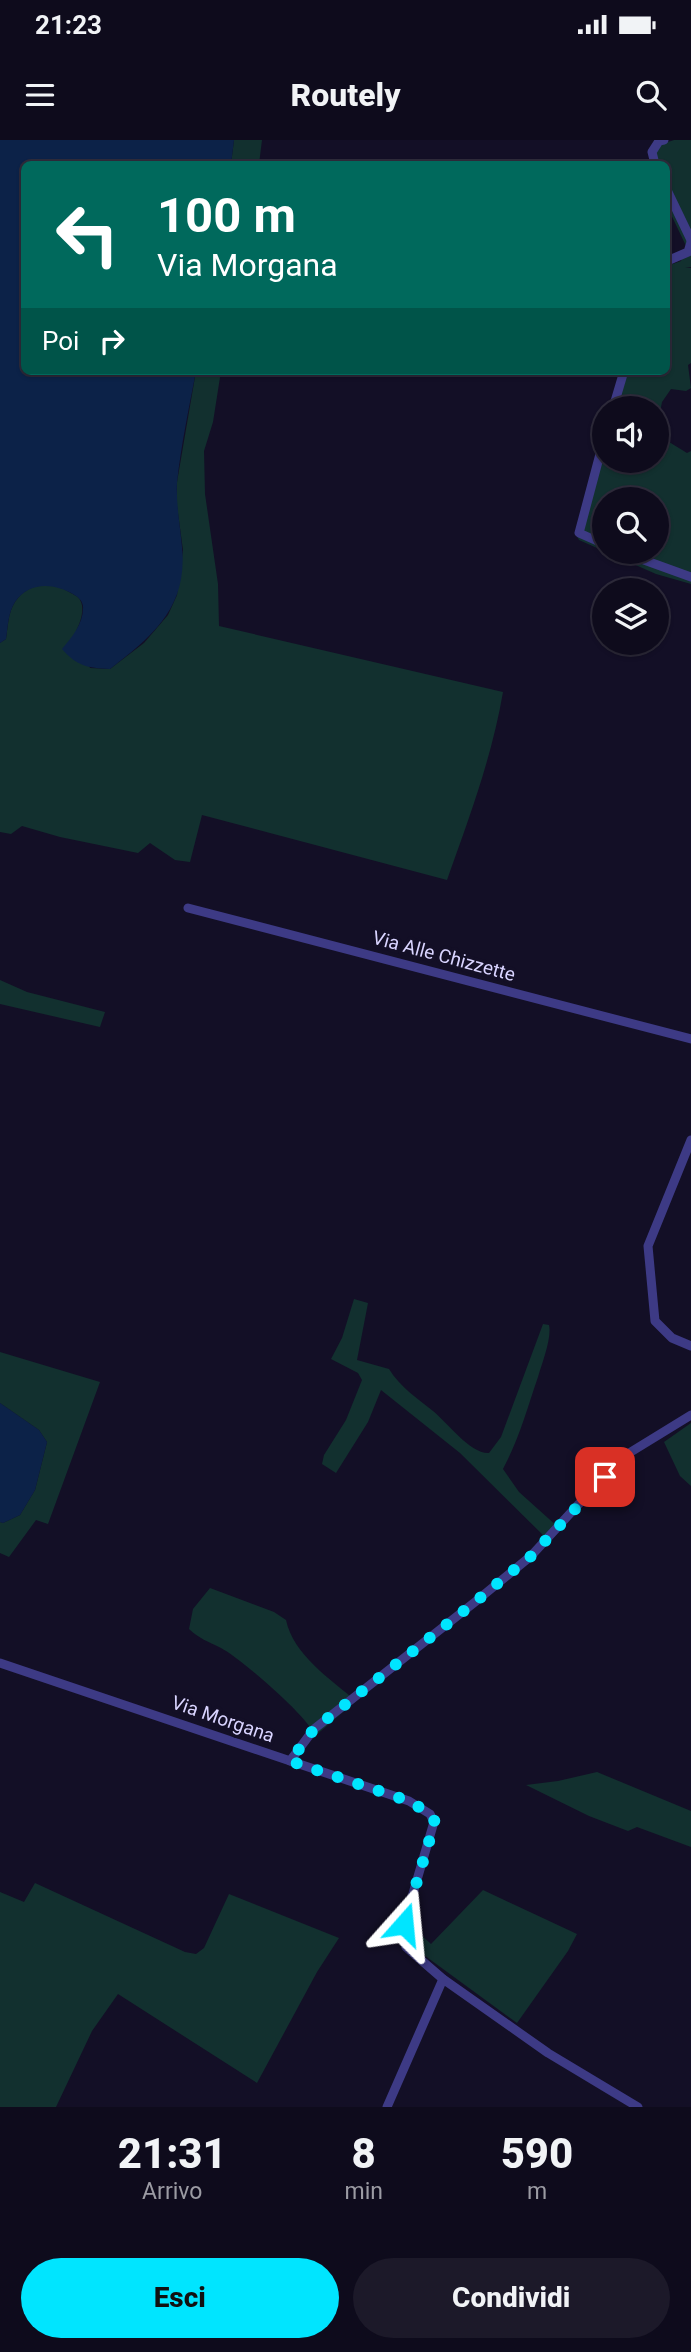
<!DOCTYPE html>
<html lang="it">
<head>
<meta charset="utf-8">
<style>
  :root { --surface:#0e0b1c; --page:#1c1929; --text:#f1f3f6; --muted:#9b9ba3; --line:#2e2b3b; --accent:#00e5ff }
  body { margin:0; font-family:Roboto,sans-serif; background:var(--page); color:var(--text); height:100vh; display:flex; flex-direction:column; font-size:26px; white-space:nowrap }
  * { box-sizing:border-box; margin:0 }
  p { font-size:23px; color:var(--muted) }
  .icon { flex:none; width:38px; height:38px; fill:none; stroke:currentColor; stroke-width:2; stroke-linecap:round; stroke-linejoin:round }
  .map { position:relative; height:1967px; overflow:hidden }
  .drawer { display:flex; flex-direction:column; background:var(--surface); flex:1 }
  .drawer>* { flex:none }
  .guide { position:absolute; left:21px; top:21px; width:649px; height:214px; border-radius:10px; box-shadow:0 2px 5px #0004,0 0 0 2px var(--line); background:#00695c; color:#fff; overflow:hidden }
  .fabs { position:absolute; left:592px; top:256px; display:grid; gap:14px }
  .fabs a { display:grid; place-items:center; width:77px; height:77px; border-radius:50%; background:var(--surface); box-shadow:0 2px 5px #0004,0 0 0 2px var(--line); font-size:35px }
  .pin { position:absolute; display:grid; place-items:center; width:60px; height:60px; color:#fff; margin:-30px; border-radius:14px; box-shadow:0 4px 10px #0006 }
  .me { position:absolute; width:77px; margin:-38px; rotate:18deg; stroke-linejoin:round; filter:drop-shadow(0 0 5px #0008) }
  .turn { display:flex; align-items:center; gap:24px; height:147px; padding:0 21px; font-size:32px }
  .turn .icon { width:91px; height:91px; stroke-width:2.5 }
  .turn b { display:block; font-size:49px; line-height:60px }
  .then { display:flex; align-items:center; height:66px; padding:0 21px; background:#0003; gap:14px; font-size:26px }
  .eta { display:flex; justify-content:space-evenly; align-items:center; height:119px; text-align:center }
  .eta b { font-size:42px; font-weight:800; line-height:49px }
  .action { display:flex; gap:14px; margin-top:auto; padding:14px 21px }
  .action a { flex:1; height:80px; border-radius:42px; background:var(--accent); color:#111; font-size:28px; font-weight:800; line-height:80px; text-align:center }
  .action a+a { background:var(--page); color:var(--text) }
  .status { display:flex; justify-content:space-between; align-items:center; height:49px; padding:0 35px; background:var(--surface); direction:ltr }
  .status svg { height:19px; fill:currentColor }
  header { display:flex; justify-content:space-between; align-items:center; height:91px; padding:0 21px; background:var(--surface); font-size:32px; font-weight:800 }
  .map>svg:first-child { display:block }
</style>
</head>
<body>
<div class="status"><b>21:23</b><svg viewBox="0 0 49 12"><path d="M0 12V9h3v3zM5 12V6h3v6zM10 12V3h3v9zM15 12V0h3v12zM26 1h20v11H26zM47 4h2v5h-2z"/></svg></div>
<header><svg class="icon" aria-label="menu" viewBox="0 0 24 24"><path d="M4 6h16M4 12h16M4 18h16"/></svg>Routely<svg class="icon" aria-label="search" viewBox="0 0 24 24"><circle cx="10" cy="10" r="6"/><path d="M15 15l6 6"/></svg></header>
<div class="map">
<svg width="691" height="1967" viewBox="0 0 691 1967">
  <rect width="100%" height="100%" fill="#130f26"/>
  <g fill="#12302f" fill-rule="evenodd">
    <path d="M 234,0 L 262,0 L 259,24 L 231,24 Z"/>
    <path d="M 674,0 L 691,0 L 691,127 L 685,128 L 691,128 L 691,223 L 688,225 L 691,248 L 686,251 L 671,249 L 662,262 L 656,293 L 656,268 L 611,268 L 620,231 L 667,231 L 667,126 L 681,121 L 687,108 L 667,66 L 667,24 L 649,24 C 651,7 658,5 674,0 Z"/>
    <path d="M 196,231 L 221,231 L 213,282 L 204,311 L 205,354 L 218,444 L 219,486 L 503,552 C 492,617 469,678 447,740 L 202,675 L 190,722 L 175,720 L 150,703 L 138,713 L 60,697 L 22,686 L 11,694 L 0,692 L 0,503 L 6,499 C 8,486 8,473 15,462 C 27,443 51,441 69,452 C 74,455 79,456 81,462 C 85,472 79,485 75,494 L 90,528 L 110,529 L 144,503 L 168,475 L 177,455 L 183,410 L 177,366 L 177,342 Z"/>
    <path d="M 604,293 L 604,320 L 656,320 L 656,294 L 687,313 L 691,311 L 691,444 L 656,434 L 579,400 L 577,396 L 582,366 ZM 604,359 L 656,359 L 656,411 L 604,411 Z"/>
    <path d="M 0,840 L 27,852 L 105,872 L 100,887 L 0,864 Z"/>
    <path d="M 354,1159 L 368,1163 L 357,1220 L 389,1229 C 400,1247 417,1258 433,1271 C 447,1282 470,1314 489,1313 L 501,1297 L 543,1184 L 549,1185 C 552,1198 542,1223 538,1237 C 527,1269 519,1299 503,1329 L 519,1352 L 558,1387 L 548,1400 L 460,1313 L 381,1250 L 368,1282 L 336,1333 L 322,1324 L 324,1315 L 346,1280 L 362,1240 L 358,1233 L 331,1219 L 342,1198 Z"/>
    <path d="M 0,1212 L 100,1242 L 48,1384 L 36,1380 L 9,1417 L 0,1413 L 0,1382 L 3,1383 L 20,1375 L 35,1350 L 47,1302 L 39,1290 L 0,1263 Z"/>
    <path d="M 691,1283 L 691,1346 L 680,1336 L 664,1302 Z"/>
    <path d="M 210,1448 L 274,1472 L 286,1480 C 293,1514 330,1539 356,1561 L 315,1596 C 309,1577 240,1518 221,1508 C 207,1501 200,1499 189,1489 L 193,1469 Z"/>
    <path d="M 597,1632 L 691,1671 L 691,1707 L 637,1687 L 628,1691 L 589,1676 L 526,1645 L 558,1641 Z"/>
    <path d="M 35,1743 L 185,1812 L 196,1814 L 204,1808 L 229,1754 L 339,1798 L 317,1832 L 257,1943 L 118,1854 L 92,1891 L 56,1967 L 0,1967 L 0,1752 L 24,1762 Z"/>
    <path d="M 483,1750 L 577,1794 L 568,1811 L 517,1883 L 413,1807 L 406,1798 L 407,1782 L 431,1804 Z"/>
  </g>
  <g fill="#0c2248">
    <path d="M 0,0 L 234,0 L 231,24 L 24,24 L 24,231 L 196,231 C 189,268 181,305 177,343 C 176,364 180,385 182,407 C 188,467 153,496 110,529 C 87,528 77,526 62,509 C 72,497 84,483 83,466 C 82,460 78,457 73,454 C 54,443 29,441 15,462 C 8,473 8,486 6,499 L 0,503 Z"/>
    <path d="M 0,1263 L 39,1290 L 47,1302 L 35,1350 L 20,1375 L 3,1383 L 0,1382 Z"/>
  </g>
  <g fill="none" stroke-linecap="round" stroke-linejoin="round">
    <g stroke="#3d3a85" stroke-width="9">
      <path d="M 655,24 L 652,12 L 659,1 L 664,0"/>
      <path d="M 667,50 L 691,100"/>
      <path d="M 667,121 L 688,112 L 691,102"/>
      <path d="M 613,268 L 624,231"/>
      <path d="M 604,299 L 579,393 L 604,404"/>
      <path d="M 619,411 L 691,437"/>
      <path d="M 188,768 L 691,899"/>
      <path d="M 691,1000 L 648,1106 L 655,1181 L 672,1198 L 691,1206"/>
      <path d="M 0,1523 L 409,1661 L 430,1674 L 434,1682 L 404,1784 L 402,1795 L 406,1807 L 443,1839 L 548,1913 L 638,1967"/>
      <path d="M 290,1621 L 314,1589 L 475,1462 L 531,1416 L 621,1318 L 691,1275"/>
      <path d="M 387,1967 L 443,1839"/>
    </g>
  </g>
  <g fill="none" stroke-linecap="round" stroke-linejoin="round">
    <path stroke="#00e5ff" stroke-width="12" stroke-dasharray="0 21.6" d="M 404,1784 L 435,1682 L 430,1674 L 409,1661 L 290,1621 L 314,1589 L 475,1462 L 531,1416 L 605,1337"/>
  </g>
  <g text-anchor="middle" dominant-baseline="central" stroke-width="7" stroke-linejoin="round" paint-order="stroke">
    <g font-size="19" fill="#d9d4ff" stroke="#130f26">
      <text transform="translate(444 816) rotate(15)">Via Alle Chizzette</text>
      <text transform="translate(223 1579) rotate(19)">Via Morgana</text>
    </g>
  </g>
</svg>
<div class="fabs">
<a><svg class="icon" aria-label="sound" viewBox="0 0 24 24"><path d="M4 9h4l5-4v14l-5-4H4zM17 9q2 3 0 6"/></svg></a>
<a><svg class="icon" aria-label="search" viewBox="0 0 24 24"><circle cx="10" cy="10" r="6"/><path d="M15 15l6 6"/></svg></a>
<a><svg class="icon" aria-label="layers" viewBox="0 0 24 24"><path d="M12 4l9 5-9 5-9-5zM3 14l9 5 9-5"/></svg></a>
</div>
<div class="pin" style="left:605px;top:1337px;background:#d93025"><svg class="icon" aria-label="arrive" viewBox="0 0 24 24"><path d="M6 21V4h12l-3 4 3 4H6"/></svg></div>
<svg class="me" style="left:404px;top:1784px" viewBox="-20 -20 40 40"><path d="M0-17L14 15 0 8-14 15z" fill="#00e5ff" stroke="#fff" stroke-width="4"/></svg>
<div class="guide">
<div class="turn"><svg class="icon" aria-label="left" viewBox="0 0 24 24"><path d="M17 20v-9H6M10 6l-5 5 5 5"/></svg><div><b>100 m</b>Via Morgana</div></div>
<div class="then">Poi<svg class="icon" aria-label="right" viewBox="0 0 24 24"><path d="M7 20v-9h11M14 6l5 5-5 5"/></svg></div>
</div>
</div>
<section class="drawer">
<div class="eta">
<div><b>21:31</b><p>Arrivo</p></div>
<div><b>8</b><p>min</p></div>
<div><b>590</b><p>m</p></div>
</div>
<div class="action"><a>Esci</a><a>Condividi</a></div>
</section>
</body>
</html>
